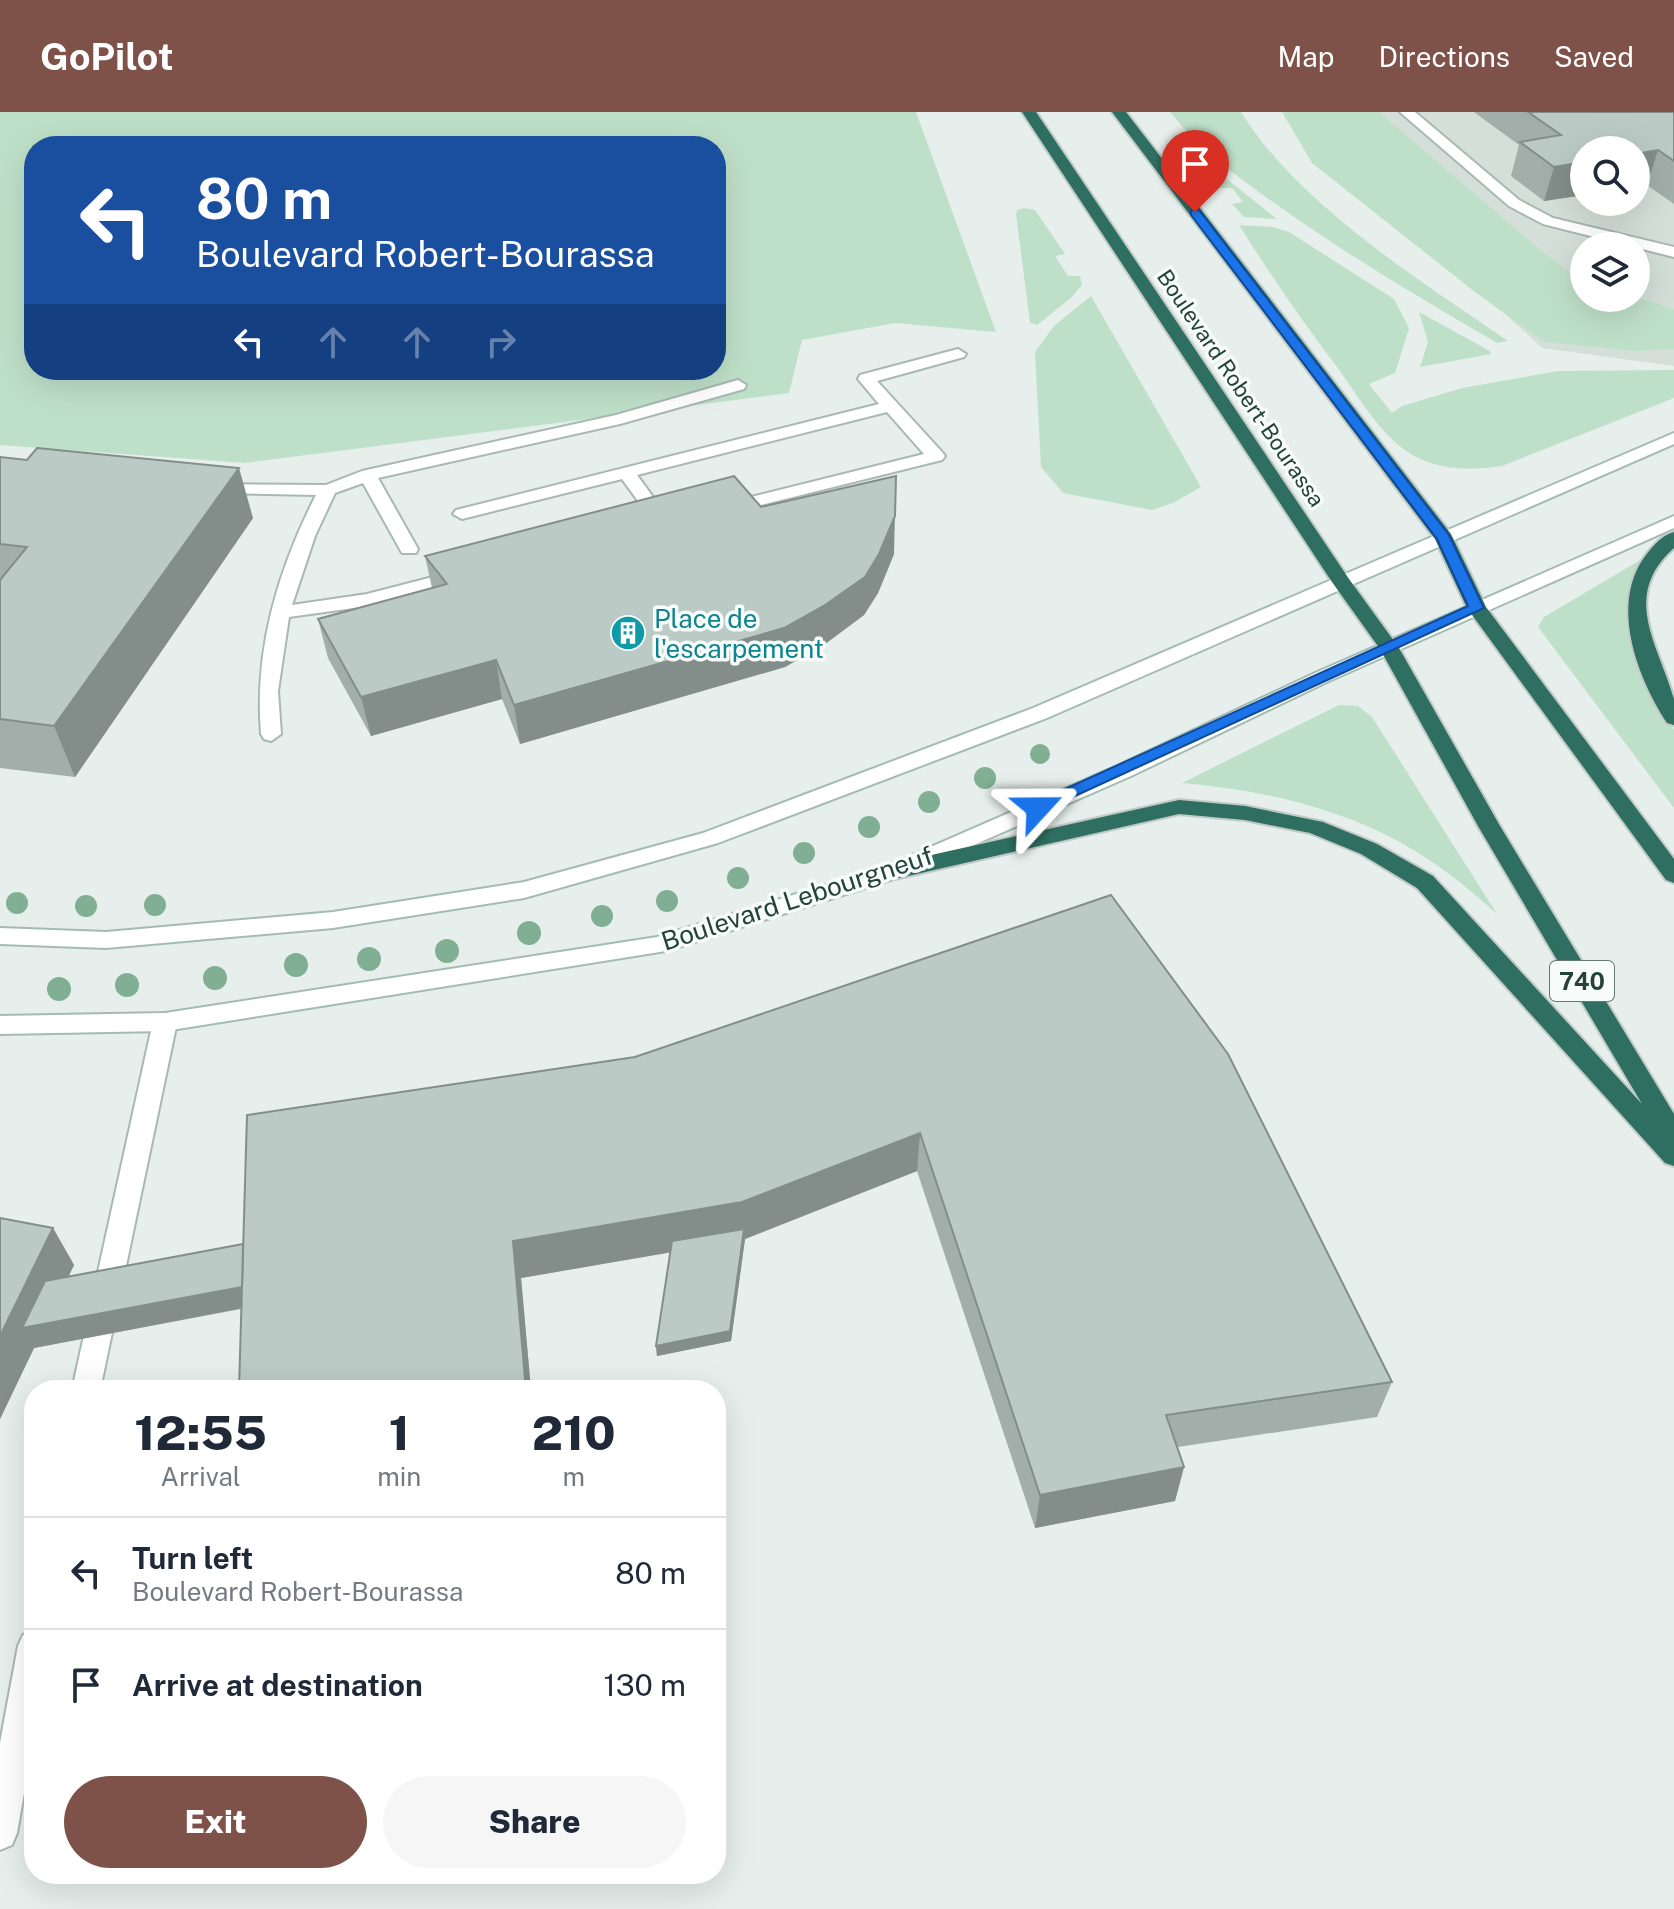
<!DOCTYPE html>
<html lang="en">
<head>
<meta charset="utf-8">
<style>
  :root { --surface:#fff; --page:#f6f6f7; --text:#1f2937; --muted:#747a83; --line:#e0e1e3; --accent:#7f5249 }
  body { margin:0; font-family:"Public Sans",sans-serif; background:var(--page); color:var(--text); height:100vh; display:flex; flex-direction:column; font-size:30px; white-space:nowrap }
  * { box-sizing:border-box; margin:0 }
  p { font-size:26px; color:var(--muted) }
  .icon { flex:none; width:44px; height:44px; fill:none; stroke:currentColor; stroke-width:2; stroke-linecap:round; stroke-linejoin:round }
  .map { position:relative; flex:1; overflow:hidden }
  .drawer { position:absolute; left:24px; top:1268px; width:702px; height:504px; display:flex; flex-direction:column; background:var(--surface); border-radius:32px; box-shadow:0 8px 32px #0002 }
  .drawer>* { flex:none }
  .banner { position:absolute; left:24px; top:24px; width:702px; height:244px; border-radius:32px; box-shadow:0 8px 32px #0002; background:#1a4fa0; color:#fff; overflow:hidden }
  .tools { position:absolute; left:1570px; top:24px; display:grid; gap:16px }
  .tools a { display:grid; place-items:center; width:80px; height:80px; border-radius:50%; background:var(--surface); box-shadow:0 8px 32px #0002; font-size:40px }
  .pin { position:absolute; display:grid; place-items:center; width:68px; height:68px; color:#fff; margin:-82px -34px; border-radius:50% 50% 50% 0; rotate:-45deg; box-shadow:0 0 8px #0007 }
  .pin .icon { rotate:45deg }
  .me { position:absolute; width:88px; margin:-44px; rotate:66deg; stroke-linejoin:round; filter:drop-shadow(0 0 6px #0008) }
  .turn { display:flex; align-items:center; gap:28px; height:168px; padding:0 40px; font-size:36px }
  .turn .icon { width:104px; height:104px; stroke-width:2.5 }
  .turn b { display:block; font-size:56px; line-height:68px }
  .lanes { display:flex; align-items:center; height:76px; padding:0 40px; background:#0003; justify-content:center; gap:40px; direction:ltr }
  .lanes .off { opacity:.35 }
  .eta { display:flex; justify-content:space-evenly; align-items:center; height:136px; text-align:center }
  .eta b { font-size:48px; font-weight:800; line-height:56px }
  .cta { display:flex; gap:16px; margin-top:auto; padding:16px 40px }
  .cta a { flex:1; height:92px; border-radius:48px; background:var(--accent); color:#fff; font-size:32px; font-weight:800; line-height:92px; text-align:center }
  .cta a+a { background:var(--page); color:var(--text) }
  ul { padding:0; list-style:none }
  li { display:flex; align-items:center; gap:24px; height:112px; padding:0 40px; border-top:2px solid var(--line) }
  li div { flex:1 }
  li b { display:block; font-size:30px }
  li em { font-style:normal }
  header { display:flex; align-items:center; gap:48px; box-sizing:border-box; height:112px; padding:0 40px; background:var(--accent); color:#fff }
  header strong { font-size:38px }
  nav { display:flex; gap:44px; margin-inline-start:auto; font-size:28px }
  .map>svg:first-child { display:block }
</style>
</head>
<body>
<header>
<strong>GoPilot</strong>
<nav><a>Map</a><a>Directions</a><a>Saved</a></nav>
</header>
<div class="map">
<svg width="1674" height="1797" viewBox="0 0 1674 1797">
  <rect width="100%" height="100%" fill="#e6efeb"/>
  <path fill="#d4dfda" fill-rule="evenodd" d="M 1288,0 L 1674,0 L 1674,254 L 1542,236 ZM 1584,38 L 1636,38 L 1636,90 L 1584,90 ZM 1584,134 L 1636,134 L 1636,186 L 1584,186 Z"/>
  <g fill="#bfe0c8" fill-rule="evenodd">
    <path d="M 0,0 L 916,0 L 996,220 L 895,211 L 802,228 L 789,281 L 245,351 L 0,333 ZM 34,34 L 716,34 L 716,258 L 34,258 Z"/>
    <path d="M 1170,0 L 1241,0 C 1298,92 1419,168 1508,229 L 1497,231 C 1427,190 1357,149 1290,102 C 1247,72 1203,41 1170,0 Z"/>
    <path d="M 1282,0 L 1379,0 L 1538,136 L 1572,162 L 1584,166 L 1584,186 L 1636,185 L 1674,197 L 1674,237 L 1634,239 L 1544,230 L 1475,180 L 1312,51 Z"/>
    <path d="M 1192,44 L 1198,44 L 1277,107 L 1244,105 L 1232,92 L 1243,90 L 1232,76 L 1217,76 Z"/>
    <path d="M 1024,96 L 1035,98 L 1065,142 L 1055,144 L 1068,164 L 1080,164 L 1082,173 L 1072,185 L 1037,213 L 1030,211 L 1016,102 L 1017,98 Z"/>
    <path d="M 1239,113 L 1273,115 L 1289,120 L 1394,187 L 1409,216 L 1395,261 L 1369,272 L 1392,301 L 1402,294 L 1462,276 L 1558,259 L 1674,258 L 1674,286 L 1502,354 C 1473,358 1446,359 1418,346 C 1382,328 1360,286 1337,255 C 1302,209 1270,162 1239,113 Z"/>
    <path d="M 1091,184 L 1201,375 L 1173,391 L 1152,398 L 1063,381 L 1041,355 L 1035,240 L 1054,214 Z"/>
    <path d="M 1419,200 L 1490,239 L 1491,242 L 1420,255 L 1428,230 Z"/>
    <path d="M 1647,444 L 1634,475 L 1661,595 L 1674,618 L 1674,696 L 1538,515 L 1544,505 Z"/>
    <path d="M 1339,593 L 1358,594 L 1372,605 L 1497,802 C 1480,787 1463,772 1445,759 C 1369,702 1275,679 1182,671 Z"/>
  </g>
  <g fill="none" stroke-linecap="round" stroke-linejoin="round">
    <g stroke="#a8b8b2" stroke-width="4">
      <g id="lane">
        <path d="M 1400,0 L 1415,0 L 1519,88 L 1553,106 L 1674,135 L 1674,145 L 1543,112 L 1509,94 Z"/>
        <path d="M 958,237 L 966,242 L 964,245 L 877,269 L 942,340 L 945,344 L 942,348 L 725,402 L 716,397 L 719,393 L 924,342 L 887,300 L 637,363 L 672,411 L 663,416 L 657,415 L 622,367 L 462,407 L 453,402 L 456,398 L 879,292 L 858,267 L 860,263 Z"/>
        <path d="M 738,268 L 746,273 L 744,277 L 620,312 L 378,366 L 418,437 L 416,441 L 402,441 L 363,371 L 335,381 L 315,424 L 292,493 L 367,482 L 460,458 L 469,464 L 467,468 L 368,494 L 289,505 L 278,579 L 281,622 L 271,629 L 264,627 L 261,622 C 254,537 278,458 316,383 L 212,381 L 203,376 L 206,372 L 326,373 L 362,359 L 616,303 Z"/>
        <path d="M 165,901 L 174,904 L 177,910 L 100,1278 L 72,1278 L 153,910 L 156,904 Z"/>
        <path d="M 34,1519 L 34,1624 L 17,1721 L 12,1733 L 0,1738 L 0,1631 L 18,1534 L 23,1523 Z"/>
      </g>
    </g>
    <g stroke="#a4bbb3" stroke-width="4">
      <g id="secondary">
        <path d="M 1674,321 L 1674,332 L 1047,606 L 718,731 L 524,786 L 333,816 L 106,836 L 0,832 L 0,816 L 106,820 L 333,800 L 524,770 L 703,721 L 1033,596 Z"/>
        <path d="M 1674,404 L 1674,416 L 1329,569 L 1131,664 L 903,764 L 666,839 L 165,919 L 0,922 L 0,904 L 165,901 L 657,825 L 887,754 L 1117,654 L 1315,561 Z"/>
      </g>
    </g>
    <g stroke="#c2cac8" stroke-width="4">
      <g id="highway">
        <path d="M 1022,0 L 1036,0 L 1349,467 L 1399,536 L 1500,714 L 1674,1002 L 1674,1054 L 1665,1051 L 1417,776 L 1361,742 L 1310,721 L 1245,708 L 1179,702 L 895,767 L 887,764 L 884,759 L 887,754 L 895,751 L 1179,688 L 1245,694 L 1323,710 L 1377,732 L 1433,764 L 1642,992 L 1478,714 L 1380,537 L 1332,470 Z"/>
        <path d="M 1112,0 L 1126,0 L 1451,422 L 1486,495 L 1674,747 L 1674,771 L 1666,768 L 1467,496 L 1435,427 Z"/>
        <path d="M 1674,420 L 1674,436 C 1620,484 1659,533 1674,587 C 1674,595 1674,605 1674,613 L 1667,611 C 1637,565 1609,491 1646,443 C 1653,434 1662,423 1674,420 Z"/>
      </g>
    </g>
    <use href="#lane" fill="#fff" fill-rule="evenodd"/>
    <use href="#secondary" fill="#fff" fill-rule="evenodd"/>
    <use href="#highway" fill="#2f6f62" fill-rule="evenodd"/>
  </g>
  <g fill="#80af93">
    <circle cx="1040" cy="642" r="10"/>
    <circle cx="985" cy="666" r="11"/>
    <circle cx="929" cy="690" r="11"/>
    <circle cx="869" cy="715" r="11"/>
    <circle cx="804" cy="741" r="11"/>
    <circle cx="738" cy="766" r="11"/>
    <circle cx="667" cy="789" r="11"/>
    <circle cx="17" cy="791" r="11"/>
    <circle cx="155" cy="793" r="11"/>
    <circle cx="86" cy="794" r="11"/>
    <circle cx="602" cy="804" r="11"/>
    <circle cx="529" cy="821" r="12"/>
    <circle cx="447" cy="839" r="12"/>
    <circle cx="369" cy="847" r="12"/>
    <circle cx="296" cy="853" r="12"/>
    <circle cx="215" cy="866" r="12"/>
    <circle cx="127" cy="873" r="12"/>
    <circle cx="59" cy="877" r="12"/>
  </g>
  <g fill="#a1aea9">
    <path d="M 1474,0 L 1674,0 L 1674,92 L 1647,73 L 1636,74 L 1636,38 L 1584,38 L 1584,83 L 1544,89 L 1511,64 L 1519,33 Z"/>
    <path d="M 0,345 L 253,406 L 75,665 L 0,656 Z"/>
    <path d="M 761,395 L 894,442 L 878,481 L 864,503 L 825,532 L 785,555 L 520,632 L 502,587 L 371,624 L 328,546 L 318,507 L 432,476 L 425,444 Z"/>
    <path d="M 1111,783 L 1392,1270 L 1377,1305 L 1178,1335 L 1184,1355 L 1175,1389 L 1035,1416 L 917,1059 L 745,1127 L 731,1229 L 657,1244 L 656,1234 L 670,1140 L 521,1166 L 531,1278 L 239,1278 L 241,1197 L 34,1236 L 0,1307 L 0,1106 L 53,1116 L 74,1153 L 68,1165 L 243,1132 L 635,945 Z"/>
  </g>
  <g fill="#838d89">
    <path d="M 1658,38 L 1647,73 L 1636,74 L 1636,42 Z"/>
    <path d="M 1584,50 L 1584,83 L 1544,89 L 1554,55 Z"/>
    <path d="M 239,356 L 253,406 L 75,665 L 54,614 Z"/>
    <path d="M 896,364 L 894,442 L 878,481 L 864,503 L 825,532 L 785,555 L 520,632 L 514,593 Z"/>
    <path d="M 496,548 L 502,587 L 371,624 L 361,585 Z"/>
    <path d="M 920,1021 L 917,1059 L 745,1127 L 731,1229 L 657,1244 L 656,1234 L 743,1128 L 521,1166 L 531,1278 L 526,1278 L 513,1129 Z"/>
    <path d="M 53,1116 L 74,1153 L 46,1212 L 249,1174 L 258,1193 L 34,1236 L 0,1307 L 0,1224 Z"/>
    <path d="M 1184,1355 L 1175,1389 L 1035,1416 L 1040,1383 Z"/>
  </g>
  <g fill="#bbcac4" stroke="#838d89" stroke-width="2">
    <path d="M 1528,0 L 1674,0 L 1674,49 L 1658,38 L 1636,42 L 1636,38 L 1584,38 L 1584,50 L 1554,55 L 1520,30 L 1561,23 Z"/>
    <path d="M 37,336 L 239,356 L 54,614 L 0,607 L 0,468 L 27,435 L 0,432 L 0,345 L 27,348 Z"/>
    <path d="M 734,364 L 761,395 L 896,364 L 895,404 L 879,442 L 865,465 L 825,493 L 784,516 L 514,593 L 496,548 L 361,585 L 318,507 L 447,472 L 425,444 Z"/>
    <path d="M 1111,783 L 1228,942 L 1392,1270 L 1166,1303 L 1184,1355 L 1040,1383 L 920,1021 L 742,1090 L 513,1129 L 526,1278 L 239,1278 L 247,1003 L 635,945 Z"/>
    <path d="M 0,1106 L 53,1116 L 0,1224 Z"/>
    <path d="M 744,1117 L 730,1219 L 656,1234 L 672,1129 Z"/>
    <path d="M 243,1132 L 242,1175 L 22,1216 L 45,1169 Z"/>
  </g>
  <path fill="#1a73e8" stroke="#114b97" stroke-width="2" d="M 1191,98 L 1199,98 L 1449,423 L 1484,496 L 1038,701 L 1030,696 L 1032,692 L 1468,494 L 1437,427 L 1191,103 Z"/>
  <defs>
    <g id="building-disc" transform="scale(1.8)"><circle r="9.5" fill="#0f9aa8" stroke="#f7fbf9"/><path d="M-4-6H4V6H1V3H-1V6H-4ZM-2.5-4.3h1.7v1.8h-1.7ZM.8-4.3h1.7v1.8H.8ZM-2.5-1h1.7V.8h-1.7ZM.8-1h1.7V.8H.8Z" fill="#fff"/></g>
  </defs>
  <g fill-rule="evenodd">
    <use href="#building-disc" x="628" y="521"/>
  </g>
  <g text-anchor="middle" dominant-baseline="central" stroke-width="7" stroke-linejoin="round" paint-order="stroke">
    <g font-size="22" fill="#24423a" stroke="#f7fbf9">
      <text transform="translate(1241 276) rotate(56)">Boulevard Robert-Bourassa</text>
    </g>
    <rect fill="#f7fbf9" stroke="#637a73" stroke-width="2" x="1550" y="849" width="64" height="40" rx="6"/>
    <g font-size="24" font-weight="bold" fill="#24423a">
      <text x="1582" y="869">740</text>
    </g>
    <g font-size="26" fill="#0d838f" stroke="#f7fbf9" text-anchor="start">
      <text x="654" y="506">Place de<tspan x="654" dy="30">l'escarpement</tspan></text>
    </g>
    <g font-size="26" fill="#24423a" stroke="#f7fbf9">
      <text transform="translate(797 786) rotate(-18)">Boulevard Lebourgneuf</text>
    </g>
  </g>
</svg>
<div class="tools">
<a><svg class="icon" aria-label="search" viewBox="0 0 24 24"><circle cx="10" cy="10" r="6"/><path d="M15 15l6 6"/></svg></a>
<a><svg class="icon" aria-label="layers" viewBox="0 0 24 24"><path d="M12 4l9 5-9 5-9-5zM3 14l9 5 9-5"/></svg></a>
</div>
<div class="pin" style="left:1195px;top:100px;background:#d93025"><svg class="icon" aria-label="arrive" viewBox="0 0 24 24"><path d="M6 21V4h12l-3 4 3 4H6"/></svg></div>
<svg class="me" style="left:1038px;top:696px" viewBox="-20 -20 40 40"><path d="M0-17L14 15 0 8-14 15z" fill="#1a73e8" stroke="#fff" stroke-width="4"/></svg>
<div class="banner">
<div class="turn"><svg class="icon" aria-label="left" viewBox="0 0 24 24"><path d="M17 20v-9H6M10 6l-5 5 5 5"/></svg><div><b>80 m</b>Boulevard Robert-Bourassa</div></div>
<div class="lanes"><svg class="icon" aria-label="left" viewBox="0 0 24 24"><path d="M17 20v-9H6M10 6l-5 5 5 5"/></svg><svg class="icon off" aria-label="ahead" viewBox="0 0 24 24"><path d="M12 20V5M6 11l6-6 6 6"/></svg><svg class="icon off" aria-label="ahead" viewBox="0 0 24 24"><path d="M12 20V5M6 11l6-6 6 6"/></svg><svg class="icon off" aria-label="right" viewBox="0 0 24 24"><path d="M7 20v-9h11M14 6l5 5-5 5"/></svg></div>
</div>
<section class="drawer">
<div class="eta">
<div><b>12:55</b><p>Arrival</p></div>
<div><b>1</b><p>min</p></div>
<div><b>210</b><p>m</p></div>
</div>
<ul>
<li><svg class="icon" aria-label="left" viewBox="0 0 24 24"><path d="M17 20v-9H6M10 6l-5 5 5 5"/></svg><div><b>Turn left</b><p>Boulevard Robert-Bourassa</p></div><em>80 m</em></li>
<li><svg class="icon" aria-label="arrive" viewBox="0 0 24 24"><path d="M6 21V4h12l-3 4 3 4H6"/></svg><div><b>Arrive at destination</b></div><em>130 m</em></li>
</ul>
<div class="cta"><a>Exit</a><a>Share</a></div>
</section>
</div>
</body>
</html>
